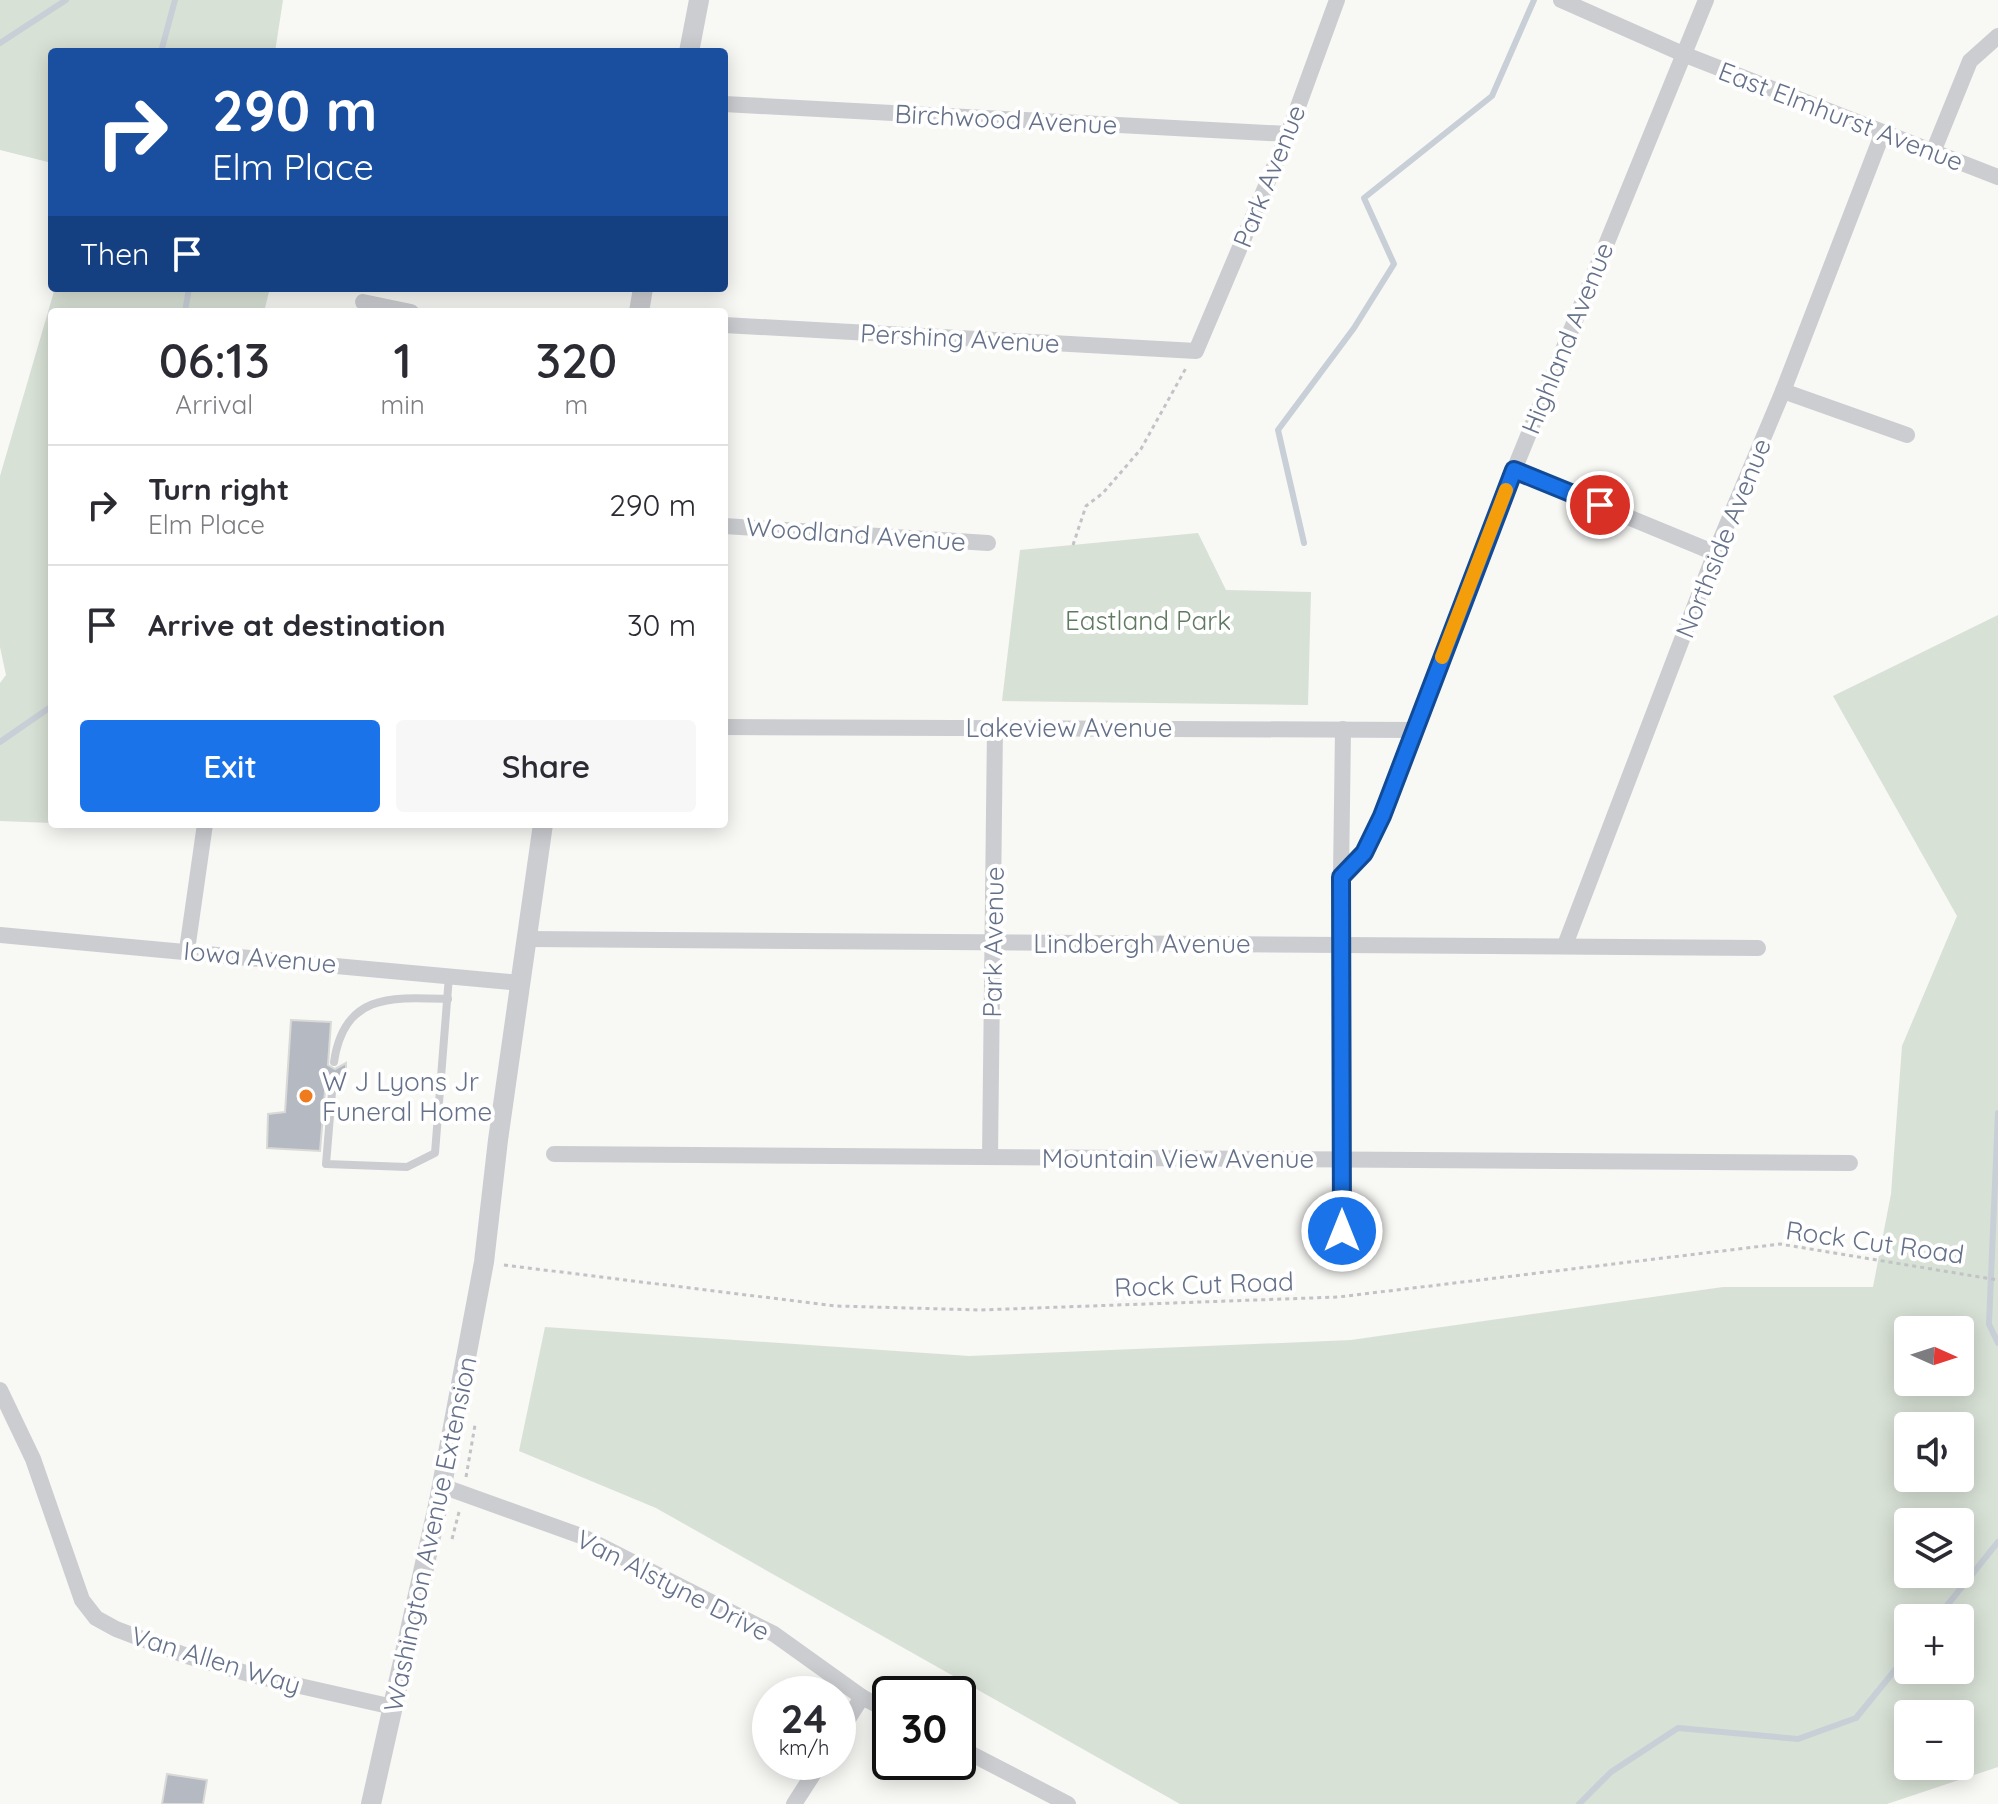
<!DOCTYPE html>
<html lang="en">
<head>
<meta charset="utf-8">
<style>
  :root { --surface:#fff; --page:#f7f7f7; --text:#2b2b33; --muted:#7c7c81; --line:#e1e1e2; --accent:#1a73e8 }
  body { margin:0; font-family:Quicksand,sans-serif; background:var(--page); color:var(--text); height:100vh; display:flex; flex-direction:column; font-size:30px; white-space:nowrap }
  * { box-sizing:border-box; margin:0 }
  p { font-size:26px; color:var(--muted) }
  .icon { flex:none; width:44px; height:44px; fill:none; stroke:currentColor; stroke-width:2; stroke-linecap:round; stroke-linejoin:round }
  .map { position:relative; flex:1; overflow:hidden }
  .sheet { position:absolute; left:48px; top:308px; width:680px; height:520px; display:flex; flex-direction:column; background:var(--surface); border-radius:8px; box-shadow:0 4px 20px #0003 }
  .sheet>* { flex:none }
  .guide { position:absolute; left:48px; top:48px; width:680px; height:244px; border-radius:8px; box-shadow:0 4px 20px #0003; background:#1a4fa0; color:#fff; overflow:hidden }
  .needle { width:52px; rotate:93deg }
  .fabs { position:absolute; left:1894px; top:1316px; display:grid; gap:16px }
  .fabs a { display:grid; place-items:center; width:80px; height:80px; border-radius:8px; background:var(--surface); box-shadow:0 4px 20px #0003; font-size:40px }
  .speed { position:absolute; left:752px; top:1676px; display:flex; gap:16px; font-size:40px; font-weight:700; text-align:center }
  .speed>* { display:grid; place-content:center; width:104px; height:104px; border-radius:50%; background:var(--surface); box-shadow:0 4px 20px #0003; line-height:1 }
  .speed small { font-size:20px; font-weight:400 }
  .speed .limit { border:4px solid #111; border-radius:12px; background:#fff; color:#111 }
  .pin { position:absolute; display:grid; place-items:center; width:68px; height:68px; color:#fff; margin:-34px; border:4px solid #fff; border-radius:50%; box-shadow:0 2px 8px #0007 }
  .me { position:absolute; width:88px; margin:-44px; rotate:0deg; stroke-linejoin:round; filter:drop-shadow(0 0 6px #0008) }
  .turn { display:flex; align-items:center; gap:28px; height:168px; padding:0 32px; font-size:36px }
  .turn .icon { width:104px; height:104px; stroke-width:2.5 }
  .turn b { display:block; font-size:56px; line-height:68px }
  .then { display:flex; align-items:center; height:76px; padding:0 32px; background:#0003; gap:16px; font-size:30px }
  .eta { display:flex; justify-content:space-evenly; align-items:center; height:136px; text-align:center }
  .eta b { font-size:48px; font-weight:600; line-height:56px }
  .button { display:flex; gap:16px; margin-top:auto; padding:16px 32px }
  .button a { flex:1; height:92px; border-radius:8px; background:var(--accent); color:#fff; font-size:32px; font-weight:600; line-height:92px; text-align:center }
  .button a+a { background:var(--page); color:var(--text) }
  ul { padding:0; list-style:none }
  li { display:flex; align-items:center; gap:24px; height:120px; padding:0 32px; border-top:2px solid var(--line) }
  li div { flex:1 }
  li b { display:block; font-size:30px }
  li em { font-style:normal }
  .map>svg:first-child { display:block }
</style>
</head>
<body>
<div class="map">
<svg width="1998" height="1804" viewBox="0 0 1998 1804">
  <rect width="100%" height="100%" fill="#f8f8f5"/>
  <g fill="#d8e1d6" fill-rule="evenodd">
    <path d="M 0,0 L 283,0 L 275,52 L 52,52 L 52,163 L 0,150 Z"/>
    <path d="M 55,288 L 270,288 L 264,312 L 52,312 L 52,823 L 0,821 L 0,683 L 6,675 L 0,647 L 0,476 Z"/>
    <path d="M 1198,533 L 1226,590 L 1311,592 L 1308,705 L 1002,701 L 1020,550 Z"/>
    <path d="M 1998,615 L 1998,1767 L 1887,1804 L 1180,1804 L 656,1508 L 519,1451 L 545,1327 L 969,1356 L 1351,1340 L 1723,1287 L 1873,1287 L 1891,1194 L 1902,1046 L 1957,916 L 1833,696 ZM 1960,1330 L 1960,1382 L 1908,1382 L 1908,1330 ZM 1960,1426 L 1960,1478 L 1908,1478 L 1908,1426 ZM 1908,1522 L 1960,1522 L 1960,1574 L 1908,1574 ZM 1908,1618 L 1960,1618 L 1960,1670 L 1908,1670 ZM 1960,1714 L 1960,1766 L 1908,1766 L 1908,1714 Z"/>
  </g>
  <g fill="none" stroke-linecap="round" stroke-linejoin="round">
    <g stroke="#c8cfd6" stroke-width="6">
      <path d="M 0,43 L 66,0"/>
      <path d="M 161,52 L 175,0"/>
      <path d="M 185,312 L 189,288"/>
      <path d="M 1304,543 L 1278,430 L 1354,328 L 1394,264 L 1364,198 L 1492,96 L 1534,0"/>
      <path d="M 0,742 L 52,706"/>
      <path d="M 1998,1113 L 1989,1324 L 1998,1343"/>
      <path d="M 1937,1618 L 1998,1542"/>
      <path d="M 1579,1804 L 1611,1772 L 1678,1728 L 1798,1739 L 1856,1718 L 1908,1654"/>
    </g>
  </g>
  <g fill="#b5bac2" stroke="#d9dad7" stroke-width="2">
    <path d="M 291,1020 L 331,1022 L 328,1065 L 335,1069 L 346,1063 L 346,1080 L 340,1080 L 333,1073 L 326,1079 L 320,1151 L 267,1148 L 268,1114 L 285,1112 Z"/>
    <path d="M 167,1774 L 207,1780 L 203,1804 L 162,1804 Z"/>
  </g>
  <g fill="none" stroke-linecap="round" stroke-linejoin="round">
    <g stroke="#c1c3c6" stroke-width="3" stroke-dasharray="4 4" stroke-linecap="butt">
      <path d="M 1073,545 L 1086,506 L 1103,493 L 1141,449 L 1186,368"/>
      <path d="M 504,1265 L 836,1306 L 980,1310 L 1338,1297 L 1780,1244 L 1998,1280"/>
      <path d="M 466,1477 L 475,1425"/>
      <path d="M 452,1539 L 459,1512"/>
    </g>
    <g stroke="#cbcdd1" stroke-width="8">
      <path d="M 334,1062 C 344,993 392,997 448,999"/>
      <path d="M 333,1080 L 326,1164 L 407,1167 L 435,1153 L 449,976"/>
    </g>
    <g stroke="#cbcdd1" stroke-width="16">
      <path d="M 1561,0 L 1683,54 L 1998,177"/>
      <path d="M 724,104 L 1288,134"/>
      <path d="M 1933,152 L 1970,61 L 1998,36"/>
      <path d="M 363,302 L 411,312"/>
      <path d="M 724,325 L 1196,351 L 1288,134 L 1337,0"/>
      <path d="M 1783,391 L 1907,435"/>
      <path d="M 1514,470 L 1715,553"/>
      <path d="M 724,526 L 988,543"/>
      <path d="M 724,727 L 1415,730"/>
      <path d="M 1341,877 L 1343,729"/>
      <path d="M 0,935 L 520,983"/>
      <path d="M 527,939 L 1758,948"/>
      <path d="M 1565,945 L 1715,553 L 1783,391 L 1883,132"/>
      <path d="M 187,950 L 205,824"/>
      <path d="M 554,1154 L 1850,1163"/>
      <path d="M 990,1157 L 995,727"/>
      <path d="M 1342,1231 L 1341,877 L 1364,853 L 1382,816 L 1514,470 L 1706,0"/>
      <path d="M 0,1390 L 33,1459 L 82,1600 L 96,1618 L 116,1629 L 187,1656 L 260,1677 L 393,1707"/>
      <path d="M 442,1486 L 581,1536 L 774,1634 L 862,1697 L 890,1712"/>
      <path d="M 838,1735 L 862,1697"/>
      <path d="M 958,1747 L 1068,1804"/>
      <path d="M 794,1804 L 821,1762"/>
    </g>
    <g stroke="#cbcdd1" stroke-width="20">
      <path d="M 689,52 L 699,0"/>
      <path d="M 639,312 L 643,288"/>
      <path d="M 371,1804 L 439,1501 L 484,1262 L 498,1140 L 543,824"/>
    </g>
  </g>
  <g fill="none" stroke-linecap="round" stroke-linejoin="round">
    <g stroke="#114b97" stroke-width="20">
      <path id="route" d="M 1342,1231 L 1341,877 L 1364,853 L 1382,816 L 1514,470 L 1600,505"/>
    </g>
    <use href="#route" stroke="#1a73e8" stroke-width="14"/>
    <path stroke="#f59e0b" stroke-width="14" d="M 1442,657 L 1506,490"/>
  </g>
  <circle fill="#f07b1d" stroke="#fff" stroke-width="3" cx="306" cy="1096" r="8"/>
  <g text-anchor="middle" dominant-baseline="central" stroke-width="8" stroke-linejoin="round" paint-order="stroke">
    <g font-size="26" fill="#657189" stroke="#fff">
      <text transform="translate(1841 116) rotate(21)">East Elmhurst Avenue</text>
      <text transform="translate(1006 119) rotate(3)">Birchwood Avenue</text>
      <text transform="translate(1269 176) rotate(-68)">Park Avenue</text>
      <text transform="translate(960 338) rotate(3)">Pershing Avenue</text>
      <text transform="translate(1567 338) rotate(-68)">Highland Avenue</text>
      <text transform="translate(856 534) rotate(4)">Woodland Avenue</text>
      <text transform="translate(1723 538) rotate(-68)">Northside Avenue</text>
      <text x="1069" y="727">Lakeview Avenue</text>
      <text transform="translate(993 942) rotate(-89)">Park Avenue</text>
      <text x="1142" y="943">Lindbergh Avenue</text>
      <text transform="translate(260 957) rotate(5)">Iowa Avenue</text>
      <text x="1178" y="1158">Mountain View Avenue</text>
      <text transform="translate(1875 1242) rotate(8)">Rock Cut Road</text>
      <text transform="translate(1204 1284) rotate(-2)">Rock Cut Road</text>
      <text transform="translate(430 1534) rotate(-78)">Washington Avenue Extension</text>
      <text transform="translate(673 1585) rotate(27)">Van Alstyne Drive</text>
      <text transform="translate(216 1660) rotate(17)">Van Allen Way</text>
    </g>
    <g font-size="26" fill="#607a61" stroke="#fff">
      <text x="1148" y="620">Eastland Park</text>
    </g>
    <g font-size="26" fill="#657189" stroke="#fff" text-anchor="start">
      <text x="322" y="1081">W J Lyons Jr<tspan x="322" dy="30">Funeral Home</tspan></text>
    </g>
  </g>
</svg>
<div class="fabs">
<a><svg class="needle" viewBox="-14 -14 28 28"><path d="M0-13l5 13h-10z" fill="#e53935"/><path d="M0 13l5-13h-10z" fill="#7c7c81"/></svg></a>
<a><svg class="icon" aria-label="sound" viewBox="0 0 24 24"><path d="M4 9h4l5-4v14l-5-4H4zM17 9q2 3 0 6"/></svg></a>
<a><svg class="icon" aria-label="layers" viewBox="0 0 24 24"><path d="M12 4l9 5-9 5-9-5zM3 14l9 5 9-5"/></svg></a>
<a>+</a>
<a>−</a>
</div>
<div class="speed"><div>24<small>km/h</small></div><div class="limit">30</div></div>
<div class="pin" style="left:1600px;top:505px;background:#d93025"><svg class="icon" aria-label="arrive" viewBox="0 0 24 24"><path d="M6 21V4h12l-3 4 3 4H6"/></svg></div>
<svg class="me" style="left:1342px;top:1231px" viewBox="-20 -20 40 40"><circle r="17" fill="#1a73e8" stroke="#fff" stroke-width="3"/><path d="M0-11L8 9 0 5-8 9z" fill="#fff"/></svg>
<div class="guide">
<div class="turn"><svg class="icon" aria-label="right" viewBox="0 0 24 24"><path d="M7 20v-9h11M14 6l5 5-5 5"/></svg><div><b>290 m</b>Elm Place</div></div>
<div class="then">Then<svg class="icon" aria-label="arrive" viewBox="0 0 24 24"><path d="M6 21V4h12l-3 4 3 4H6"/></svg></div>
</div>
<section class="sheet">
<div class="eta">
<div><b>06:13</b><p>Arrival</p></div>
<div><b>1</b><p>min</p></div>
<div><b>320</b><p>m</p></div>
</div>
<ul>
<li><svg class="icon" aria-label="right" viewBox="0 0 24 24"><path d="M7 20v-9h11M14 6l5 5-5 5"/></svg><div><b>Turn right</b><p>Elm Place</p></div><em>290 m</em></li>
<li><svg class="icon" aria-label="arrive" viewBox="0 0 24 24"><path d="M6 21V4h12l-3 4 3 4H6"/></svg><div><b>Arrive at destination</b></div><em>30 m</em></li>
</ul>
<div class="button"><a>Exit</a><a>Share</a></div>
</section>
</div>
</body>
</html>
